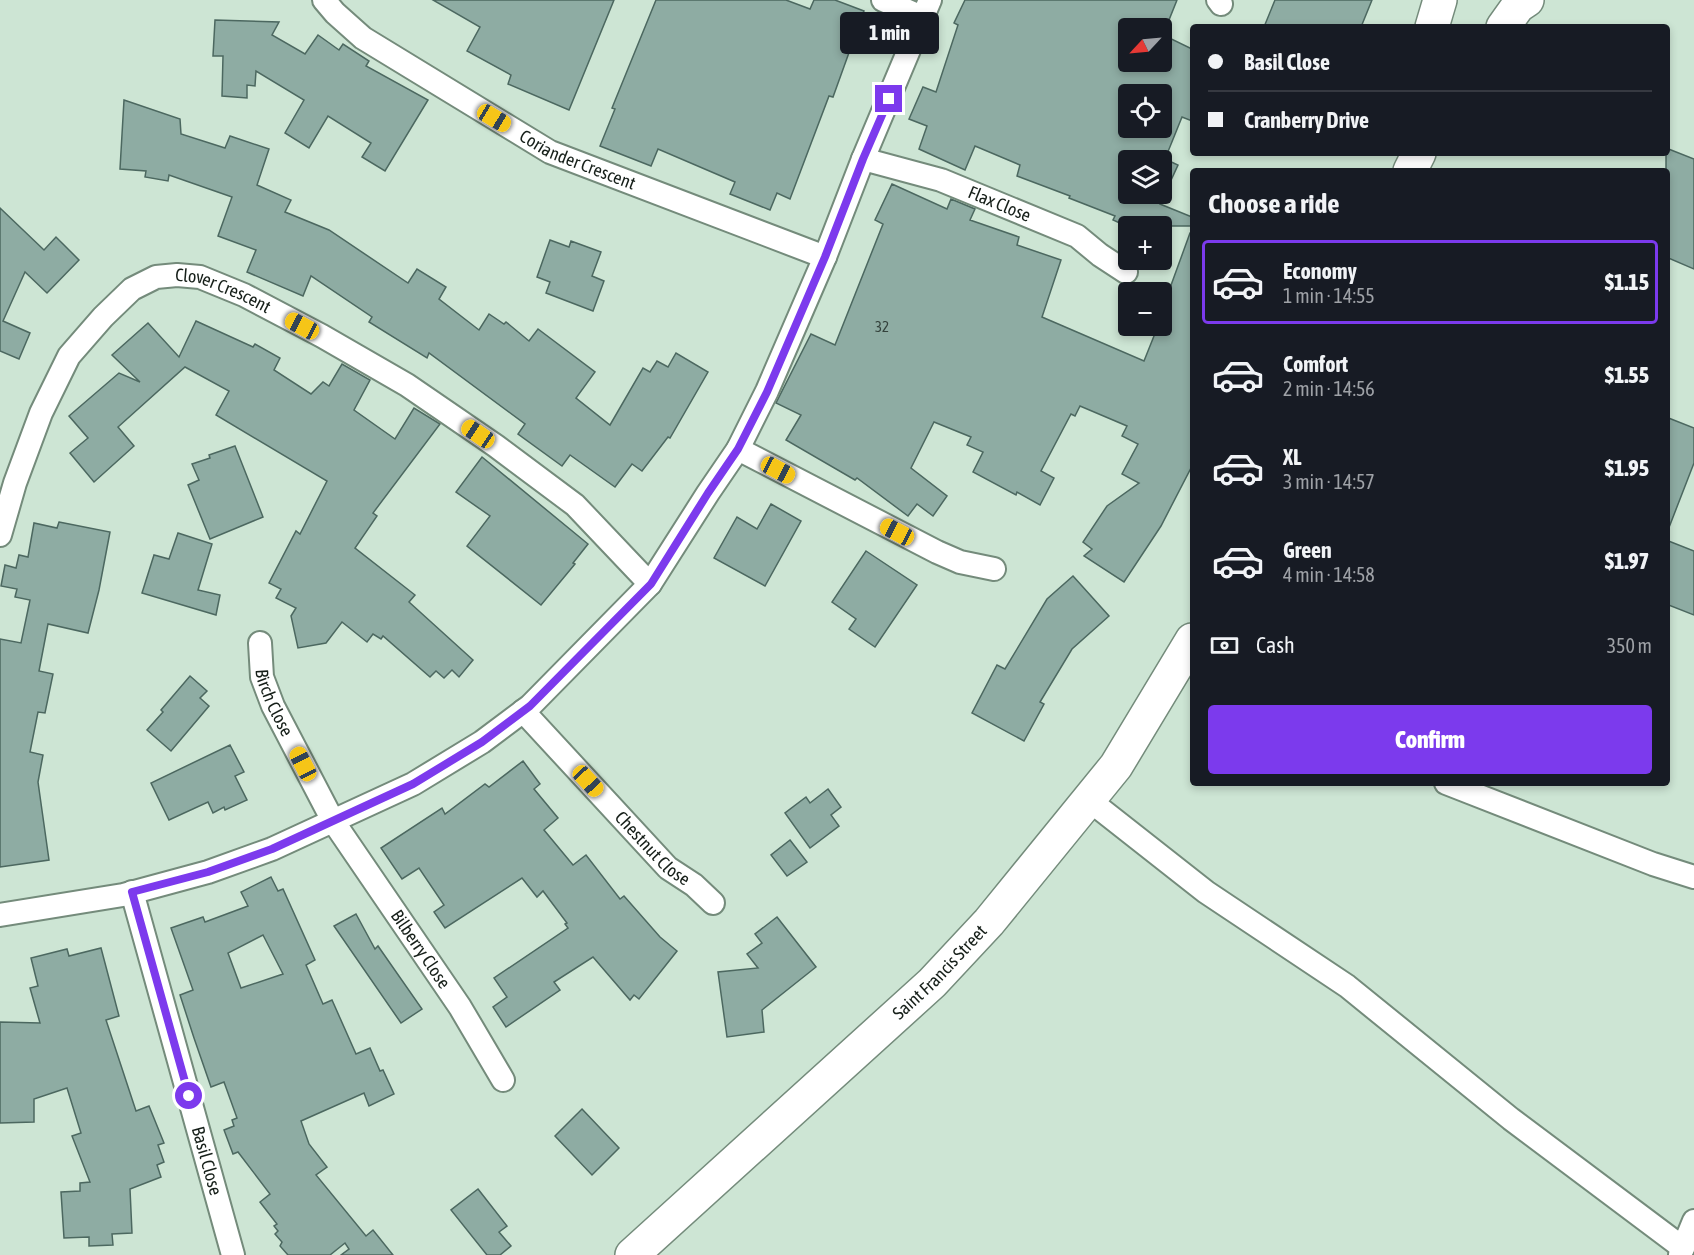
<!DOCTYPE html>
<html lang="en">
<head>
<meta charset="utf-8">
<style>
	:root { --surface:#171b24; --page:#20242c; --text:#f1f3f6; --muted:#9ea1a6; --line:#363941; --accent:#7c3aed }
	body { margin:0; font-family:"Asap Condensed",sans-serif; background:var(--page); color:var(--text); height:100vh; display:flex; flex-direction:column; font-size:22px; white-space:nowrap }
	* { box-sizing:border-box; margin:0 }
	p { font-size:20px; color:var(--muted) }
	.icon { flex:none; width:33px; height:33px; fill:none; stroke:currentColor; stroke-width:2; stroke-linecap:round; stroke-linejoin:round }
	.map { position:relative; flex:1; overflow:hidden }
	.panel { position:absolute; left:1190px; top:168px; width:480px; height:618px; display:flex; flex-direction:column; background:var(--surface); border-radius:6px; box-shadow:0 3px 9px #0003 }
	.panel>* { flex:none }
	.hud { position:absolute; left:1190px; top:24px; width:480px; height:132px; border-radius:6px; box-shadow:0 3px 9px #0003; display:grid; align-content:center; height:132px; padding:0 18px; background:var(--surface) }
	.needle { width:39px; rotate:244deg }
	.buttons { position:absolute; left:1118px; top:18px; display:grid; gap:12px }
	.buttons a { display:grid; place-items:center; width:54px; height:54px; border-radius:6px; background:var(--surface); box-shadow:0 3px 9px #0003; font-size:30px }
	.end { position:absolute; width:27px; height:27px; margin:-14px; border:8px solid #7c3aed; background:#fff; box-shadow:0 0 0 3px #fff }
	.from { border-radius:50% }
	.bubble { position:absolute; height:42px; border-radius:6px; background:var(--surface); box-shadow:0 3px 9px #0003; font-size:20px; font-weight:800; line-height:42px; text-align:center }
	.car { position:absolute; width:18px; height:36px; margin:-18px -9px; border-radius:8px; box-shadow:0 0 4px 2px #0007; background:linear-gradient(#f5c518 24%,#345 0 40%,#f5c518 0 76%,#345 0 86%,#f5c518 0) }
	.hud b { display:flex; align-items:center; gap:21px; height:57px; font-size:22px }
	.hud b+b { border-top:2px solid var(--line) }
	.hud i { width:15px; height:15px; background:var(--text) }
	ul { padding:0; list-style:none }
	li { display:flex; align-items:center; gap:18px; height:84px; margin:0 12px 9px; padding:0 6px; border:3px solid transparent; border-radius:6px }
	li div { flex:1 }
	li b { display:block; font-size:22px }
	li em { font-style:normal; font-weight:800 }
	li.selected { border-color:var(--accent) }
	li>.icon { width:54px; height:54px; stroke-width:1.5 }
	h2 { padding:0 18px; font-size:27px; line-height:72px }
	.pay { display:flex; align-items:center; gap:15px; height:66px; padding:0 18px; font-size:22px }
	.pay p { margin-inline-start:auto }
	.cta { display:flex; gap:12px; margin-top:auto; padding:12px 18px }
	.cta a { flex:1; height:69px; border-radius:6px; background:var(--accent); color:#fff; font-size:24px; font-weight:800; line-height:69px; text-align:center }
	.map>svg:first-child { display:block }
</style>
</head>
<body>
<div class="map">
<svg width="1694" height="1255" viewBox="0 0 1694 1255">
	<rect width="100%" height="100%" fill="#cde5d4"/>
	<g fill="#8eaca3" stroke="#4c6860" stroke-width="1.5" fill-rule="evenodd">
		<path d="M 433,0 L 614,0 L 569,110 L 508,84 L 511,75 L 467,51 L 480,27 Z"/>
		<path d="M 656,0 L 786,0 L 810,9 L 814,0 L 835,0 L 864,11 L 833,97 L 829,96 L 790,199 L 777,193 L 770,210 L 730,194 L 735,182 L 658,149 L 651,166 L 600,146 L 615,109 L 612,108 Z"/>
		<path d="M 965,0 L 1177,0 L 1163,35 L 1192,49 L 1192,121 L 1182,117 L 1165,159 L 1178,165 L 1160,204 L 1192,217 L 1192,226 L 1126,226 L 1113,220 L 1115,216 L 1069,198 L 1070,196 L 1017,176 L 1020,165 L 975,146 L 965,170 L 919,149 L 927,126 L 909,119 L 923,87 L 936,92 L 958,25 L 954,23 ZM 1128,28 L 1161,28 L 1161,62 L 1128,62 ZM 1128,94 L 1161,94 L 1161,128 L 1128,128 ZM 1128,160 L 1161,160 L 1161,194 L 1128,194 Z"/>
		<path d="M 1275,0 L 1372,0 L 1361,27 L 1264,27 Z"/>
		<path d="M 215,20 L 279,22 L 272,35 L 305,54 L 318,35 L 339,50 L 343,44 L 369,61 L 366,66 L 428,100 L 385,171 L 362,157 L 371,143 L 328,116 L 309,148 L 285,133 L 304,100 L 256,71 L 255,86 L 247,85 L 247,98 L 222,96 L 223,56 L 213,56 Z"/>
		<path d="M 124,100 L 180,119 L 181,134 L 225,148 L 230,136 L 269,149 L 257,185 L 291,200 L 285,212 L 329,230 L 408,283 L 417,269 L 446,287 L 439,299 L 479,330 L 489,314 L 504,324 L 506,322 L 529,341 L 538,329 L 595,372 L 576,398 L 610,425 L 643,368 L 650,372 L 657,361 L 668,367 L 676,353 L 708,372 L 670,438 L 668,437 L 642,471 L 632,464 L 615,487 L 570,455 L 562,466 L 518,434 L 525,424 L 429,353 L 427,358 L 369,322 L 372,317 L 311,276 L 303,296 L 247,272 L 256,250 L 218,236 L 232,197 L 169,175 L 168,181 L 145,177 L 146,171 L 120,169 Z"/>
		<path d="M 1666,148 L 1694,159 L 1694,269 L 1666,257 Z"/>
		<path d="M 892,184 L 947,209 L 951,199 L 975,209 L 970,220 L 1019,237 L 1017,245 L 1061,260 L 1042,317 L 1144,361 L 1158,326 L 1161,326 L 1164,311 L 1162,310 L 1190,233 L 1192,233 L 1192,466 L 1161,526 L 1124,582 L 1084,556 L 1092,549 L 1083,542 L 1107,506 L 1139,483 L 1122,474 L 1138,444 L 1122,436 L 1127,426 L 1080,406 L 1075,416 L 1071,414 L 1041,471 L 1054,478 L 1040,505 L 1017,492 L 1016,495 L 973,472 L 983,452 L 967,445 L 971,437 L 934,422 L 911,468 L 947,496 L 933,516 L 917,504 L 908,516 L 857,478 L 855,480 L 786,440 L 801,415 L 776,403 L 811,334 L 835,345 L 883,224 L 875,220 Z"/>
		<path d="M 0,208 L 44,250 L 56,237 L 79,260 L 47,293 L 25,272 L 3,321 L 30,333 L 19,359 L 0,351 Z"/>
		<path d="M 550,240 L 569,247 L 571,241 L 601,252 L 592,276 L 604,281 L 593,311 L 546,293 L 550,282 L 537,277 Z"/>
		<path d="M 196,321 L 253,347 L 255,344 L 280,358 L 274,370 L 311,394 L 323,382 L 329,386 L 342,364 L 370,380 L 354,410 L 395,439 L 414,408 L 440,424 L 373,513 L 377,516 L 355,548 L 415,595 L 409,602 L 473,660 L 459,677 L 452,670 L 444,678 L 436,671 L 430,677 L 383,636 L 381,639 L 373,634 L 367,642 L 342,622 L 326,643 L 298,648 L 291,616 L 296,608 L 276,598 L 281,589 L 269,583 L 296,531 L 300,534 L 327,481 L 216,415 L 229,391 L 185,367 L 118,427 L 134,446 L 94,482 L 70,453 L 88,438 L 69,416 L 119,373 L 140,382 L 112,355 L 148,323 L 179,357 Z"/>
		<path d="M 1666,417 L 1694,428 L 1694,463 L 1668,530 Z"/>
		<path d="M 235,446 L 263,517 L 210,539 L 188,485 L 199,480 L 192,464 L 210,458 L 209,455 Z"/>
		<path d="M 482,457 L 588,544 L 573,563 L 575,564 L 541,605 L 467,546 L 490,516 L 456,492 Z"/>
		<path d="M 771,504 L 801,521 L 765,586 L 714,558 L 737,517 L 757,529 Z"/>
		<path d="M 59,522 L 110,532 L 99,590 L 88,633 L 48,624 L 39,671 L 53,674 L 45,713 L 38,712 L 30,752 L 43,755 L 38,782 L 49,860 L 0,867 L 0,639 L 21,643 L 30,600 L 15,597 L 17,589 L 1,586 L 5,565 L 16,568 L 19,555 L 28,557 L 34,523 L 57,528 Z"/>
		<path d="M 178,533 L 212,544 L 198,590 L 220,595 L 216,615 L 142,593 L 154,555 L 169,559 Z"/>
		<path d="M 1666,540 L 1694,551 L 1694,615 L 1666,604 Z"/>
		<path d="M 866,551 L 917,585 L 875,647 L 849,629 L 856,619 L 832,602 Z"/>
		<path d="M 1073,576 L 1109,616 L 1072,649 L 1040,702 L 1044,704 L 1024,741 L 972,713 L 997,665 L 1005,669 L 1047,599 Z"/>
		<path d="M 190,676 L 207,691 L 200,698 L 209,706 L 171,751 L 147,730 L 163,712 L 161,710 Z"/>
		<path d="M 230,745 L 244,772 L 235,776 L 247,800 L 225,810 L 224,807 L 213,813 L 208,802 L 169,820 L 151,783 Z"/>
		<path d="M 523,761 L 540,784 L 534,789 L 558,818 L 544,830 L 573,865 L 586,855 L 620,899 L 624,896 L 660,937 L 677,951 L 639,999 L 634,995 L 630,1000 L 593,957 L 554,982 L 560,990 L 506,1027 L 493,1007 L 507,997 L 494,978 L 568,928 L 565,924 L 567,923 L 543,891 L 537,897 L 522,878 L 445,928 L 434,912 L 444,905 L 419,868 L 402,879 L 381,848 L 442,808 L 445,814 L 485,784 L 489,787 Z"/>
		<path d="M 828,789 L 841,807 L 831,815 L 839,826 L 810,848 L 785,813 L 806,797 L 810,803 Z"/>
		<path d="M 790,840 L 807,862 L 787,876 L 771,855 Z"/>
		<path d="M 271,877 L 278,891 L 283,889 L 315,960 L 306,965 L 323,1004 L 332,1000 L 356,1054 L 370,1048 L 380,1071 L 383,1070 L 394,1094 L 369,1106 L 364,1093 L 301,1121 L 309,1144 L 327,1167 L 316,1175 L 366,1236 L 373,1230 L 393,1255 L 341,1255 L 349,1249 L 345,1243 L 330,1255 L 288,1255 L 280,1246 L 282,1242 L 275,1234 L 278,1231 L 274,1226 L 277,1224 L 260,1202 L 270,1194 L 238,1152 L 233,1154 L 224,1130 L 234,1126 L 232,1120 L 237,1118 L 224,1082 L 211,1087 L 194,1038 L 180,995 L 193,990 L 171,928 L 203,917 L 205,922 L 248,906 L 241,892 ZM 263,935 L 283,974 L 241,988 L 228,953 Z"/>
		<path d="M 356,914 L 375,949 L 378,946 L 422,1009 L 401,1023 L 334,926 Z"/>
		<path d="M 777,917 L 816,967 L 762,1010 L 764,1032 L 727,1037 L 718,972 L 758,968 L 747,954 L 762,943 L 755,934 Z"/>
		<path d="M 101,948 L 119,1016 L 106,1020 L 136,1111 L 149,1106 L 164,1143 L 158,1145 L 164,1162 L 157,1165 L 161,1177 L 130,1189 L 132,1233 L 112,1234 L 113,1245 L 89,1246 L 89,1237 L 64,1238 L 61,1192 L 80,1191 L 80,1183 L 90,1182 L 72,1136 L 81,1133 L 67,1088 L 34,1099 L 34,1122 L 0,1123 L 0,1022 L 40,1023 L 30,988 L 38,986 L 31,958 L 67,949 L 69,956 Z"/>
		<path d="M 582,1109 L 619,1148 L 592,1175 L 555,1136 Z"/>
		<path d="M 478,1189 L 507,1226 L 499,1232 L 511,1246 L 500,1255 L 487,1255 L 451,1210 Z"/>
	</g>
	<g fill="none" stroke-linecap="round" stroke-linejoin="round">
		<g stroke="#748b7b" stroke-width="26">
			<g id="street">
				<path id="s1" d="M 324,0 L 335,13 L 363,38 L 550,152 L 825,257"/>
				<path d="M 883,0 L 924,18"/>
				<path d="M 1218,0 L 1221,4"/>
				<path id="s2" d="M 863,159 L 941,180 L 1077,236 L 1100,255 L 1126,272"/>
				<path d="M 738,449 L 937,552 L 960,562 L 994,569"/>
				<path id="s3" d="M 0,535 L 15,483 L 41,413 L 69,356 L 103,317 L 132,289 L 156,277 L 177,275 L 200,277 L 244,295 L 322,336 L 407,385 L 496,446 L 575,505 L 650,584"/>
				<path id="s4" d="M 260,643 L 262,677 L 273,706 L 333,821 L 460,1007 L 503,1080"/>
				<path id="s5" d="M 523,711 L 668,868 L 694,885 L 713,903"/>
				<path d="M 1446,783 L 1653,864 L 1694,877"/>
				<path d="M 1089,800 L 1206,892 L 1347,986 L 1511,1119 L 1683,1248"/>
				<path id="s6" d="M 132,892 L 233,1255"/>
				<path d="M 0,915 L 123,895 L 208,872 L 272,849 L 413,784 L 482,742 L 530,706 L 650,584 L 708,493 L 738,449 L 767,391 L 825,257 L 863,159 L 930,0"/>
				<path d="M 1680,1255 L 1694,1221"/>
			</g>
		</g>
		<g stroke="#748b7b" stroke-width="36">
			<g id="secondary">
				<path d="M 1432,27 L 1440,0"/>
				<path d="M 1503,27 L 1518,6 L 1527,0"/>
				<path d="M 1410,171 L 1419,153"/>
				<path id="s7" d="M 632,1255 L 932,983 L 989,922 L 1116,766 L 1192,640"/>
			</g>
		</g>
		<use href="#street" stroke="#fff" stroke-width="22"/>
		<use href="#secondary" stroke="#fff" stroke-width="33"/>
	</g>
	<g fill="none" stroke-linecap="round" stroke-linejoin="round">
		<path stroke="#7c3aed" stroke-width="8" d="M 189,1096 L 132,892 L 208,872 L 272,849 L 413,784 L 482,742 L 530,706 L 651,584 L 708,493 L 738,449 L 767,392 L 825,257 L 863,159 L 889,99"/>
	</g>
	<g text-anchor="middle" stroke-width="4.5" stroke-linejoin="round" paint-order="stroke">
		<g font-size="15" fill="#34423c">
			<text x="882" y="332">32</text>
		</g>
		<g font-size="18" fill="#161f19" stroke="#fff">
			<text dy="6" stroke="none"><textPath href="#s1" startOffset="302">Coriander Crescent</textPath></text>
			<text dy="6" stroke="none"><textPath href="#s2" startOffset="144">Flax Close</textPath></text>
			<text dy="6" stroke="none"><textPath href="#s3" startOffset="381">Clover Crescent</textPath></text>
			<text dy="6" stroke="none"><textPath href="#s4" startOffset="62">Birch Close</textPath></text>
			<text dy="6" stroke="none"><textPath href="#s5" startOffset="189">Chestnut Close</textPath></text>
			<text dy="6" stroke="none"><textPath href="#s4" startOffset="350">Bilberry Close</textPath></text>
			<text dy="6" stroke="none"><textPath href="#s7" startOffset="418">Saint Francis Street</textPath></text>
			<text dy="6" stroke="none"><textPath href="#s6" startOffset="279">Basil Close</textPath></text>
		</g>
	</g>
</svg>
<div class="buttons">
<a><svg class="needle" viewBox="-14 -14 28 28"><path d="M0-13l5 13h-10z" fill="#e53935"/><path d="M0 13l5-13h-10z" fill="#9ea1a6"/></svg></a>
<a><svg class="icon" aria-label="locate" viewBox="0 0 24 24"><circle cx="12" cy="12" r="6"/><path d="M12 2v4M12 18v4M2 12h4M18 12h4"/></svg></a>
<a><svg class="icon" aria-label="layers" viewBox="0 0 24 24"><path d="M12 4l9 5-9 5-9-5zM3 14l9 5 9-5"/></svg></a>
<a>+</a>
<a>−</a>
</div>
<i class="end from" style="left:189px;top:1096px"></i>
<i class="end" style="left:889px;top:99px"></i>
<div class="bubble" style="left:840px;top:12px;width:99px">1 min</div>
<i class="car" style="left:494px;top:118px;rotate:121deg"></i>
<i class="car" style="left:302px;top:326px;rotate:298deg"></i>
<i class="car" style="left:478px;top:434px;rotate:304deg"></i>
<i class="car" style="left:778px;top:470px;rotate:118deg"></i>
<i class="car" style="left:897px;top:532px;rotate:298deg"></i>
<i class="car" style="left:303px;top:764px;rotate:333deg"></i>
<i class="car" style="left:588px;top:781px;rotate:137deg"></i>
<div class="hud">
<b><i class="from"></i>Basil Close</b>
<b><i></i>Cranberry Drive</b>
</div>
<section class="panel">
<h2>Choose a ride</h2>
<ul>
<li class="selected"><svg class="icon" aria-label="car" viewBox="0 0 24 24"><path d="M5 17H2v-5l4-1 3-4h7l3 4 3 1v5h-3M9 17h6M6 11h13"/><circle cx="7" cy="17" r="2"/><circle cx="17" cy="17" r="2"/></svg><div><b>Economy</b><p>1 min · 14:55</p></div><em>$1.15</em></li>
<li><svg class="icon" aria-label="car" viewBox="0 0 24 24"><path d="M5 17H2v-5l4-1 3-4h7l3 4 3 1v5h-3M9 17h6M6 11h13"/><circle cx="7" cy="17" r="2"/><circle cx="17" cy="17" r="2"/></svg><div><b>Comfort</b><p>2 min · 14:56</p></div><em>$1.55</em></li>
<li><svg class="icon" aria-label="car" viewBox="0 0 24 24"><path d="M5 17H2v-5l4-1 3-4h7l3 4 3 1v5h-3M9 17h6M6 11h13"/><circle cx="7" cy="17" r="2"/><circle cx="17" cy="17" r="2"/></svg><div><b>XL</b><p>3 min · 14:57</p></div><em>$1.95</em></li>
<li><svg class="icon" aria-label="car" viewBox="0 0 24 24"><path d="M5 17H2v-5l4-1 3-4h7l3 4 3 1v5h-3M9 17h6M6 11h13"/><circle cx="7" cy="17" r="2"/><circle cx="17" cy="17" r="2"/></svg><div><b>Green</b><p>4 min · 14:58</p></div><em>$1.97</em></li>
</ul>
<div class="pay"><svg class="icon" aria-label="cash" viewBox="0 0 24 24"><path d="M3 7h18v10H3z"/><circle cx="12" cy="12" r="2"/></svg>Cash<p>350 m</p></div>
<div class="cta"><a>Confirm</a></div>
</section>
</div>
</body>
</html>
